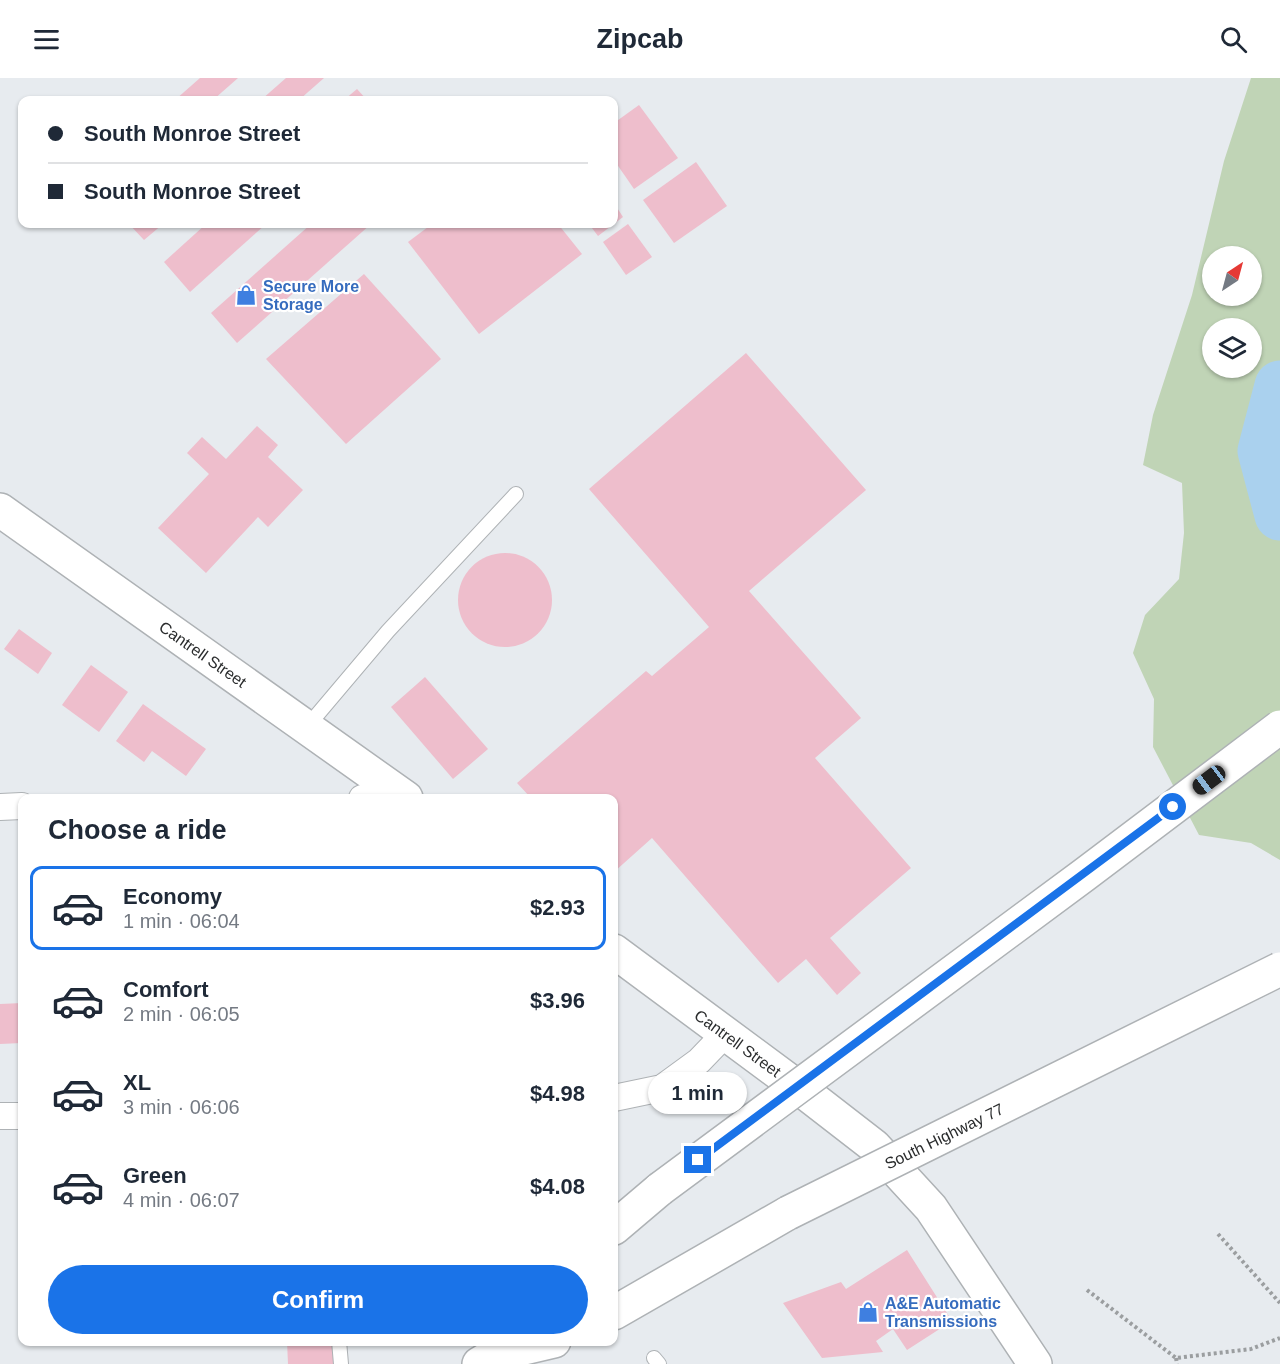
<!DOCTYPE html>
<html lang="en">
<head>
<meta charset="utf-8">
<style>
	:root { --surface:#fff; --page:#f2f2f3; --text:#1f2937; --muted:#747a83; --line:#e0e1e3; --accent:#1a73e8 }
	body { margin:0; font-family:Arial,sans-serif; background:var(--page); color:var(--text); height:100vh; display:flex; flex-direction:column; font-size:22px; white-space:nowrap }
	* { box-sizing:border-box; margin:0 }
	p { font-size:20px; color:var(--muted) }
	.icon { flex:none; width:33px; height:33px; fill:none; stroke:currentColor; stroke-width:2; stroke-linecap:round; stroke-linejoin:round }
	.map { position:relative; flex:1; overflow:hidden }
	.details { position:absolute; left:18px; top:716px; width:600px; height:552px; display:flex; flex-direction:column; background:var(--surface); border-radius:12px; box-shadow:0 2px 4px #0004 }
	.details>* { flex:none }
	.top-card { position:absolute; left:18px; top:18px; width:600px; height:132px; border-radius:12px; box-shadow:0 2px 4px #0004; display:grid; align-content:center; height:132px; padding:0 30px; background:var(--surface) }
	.needle { width:39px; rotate:36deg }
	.controls { position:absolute; left:1202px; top:168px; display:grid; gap:12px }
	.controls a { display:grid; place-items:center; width:60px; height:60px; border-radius:50%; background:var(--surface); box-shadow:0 2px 4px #0004; font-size:30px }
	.end { position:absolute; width:27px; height:27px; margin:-14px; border:8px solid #1a73e8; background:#fff; box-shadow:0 0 0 3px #fff }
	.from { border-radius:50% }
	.bubble { position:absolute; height:42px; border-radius:21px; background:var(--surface); box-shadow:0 2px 4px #0004; font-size:20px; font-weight:600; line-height:42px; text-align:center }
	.car { position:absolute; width:18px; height:36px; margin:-18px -9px; border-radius:8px; box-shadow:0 0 4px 2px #0007; background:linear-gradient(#222 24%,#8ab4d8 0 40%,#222 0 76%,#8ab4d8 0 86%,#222 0) }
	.top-card b { display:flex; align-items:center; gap:21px; height:57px; font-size:22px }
	.top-card b+b { border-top:2px solid var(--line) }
	.top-card i { width:15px; height:15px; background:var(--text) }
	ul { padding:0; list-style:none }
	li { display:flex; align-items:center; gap:18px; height:84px; margin:0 12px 9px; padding:0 18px; border:3px solid transparent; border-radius:12px }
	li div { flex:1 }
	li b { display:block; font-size:22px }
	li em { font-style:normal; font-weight:600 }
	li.current { border-color:var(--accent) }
	li>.icon { width:54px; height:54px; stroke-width:1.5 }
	h2 { padding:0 30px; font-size:27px; line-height:72px }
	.action { display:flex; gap:12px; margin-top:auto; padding:12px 30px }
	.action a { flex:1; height:69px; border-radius:36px; background:var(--accent); color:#fff; font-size:24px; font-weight:600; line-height:69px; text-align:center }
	header { display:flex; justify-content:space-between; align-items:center; height:78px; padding:0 30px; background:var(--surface); font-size:27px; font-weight:600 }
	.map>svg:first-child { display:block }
</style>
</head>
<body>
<header><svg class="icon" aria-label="menu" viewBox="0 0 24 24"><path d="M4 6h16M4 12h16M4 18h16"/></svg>Zipcab<svg class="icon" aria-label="search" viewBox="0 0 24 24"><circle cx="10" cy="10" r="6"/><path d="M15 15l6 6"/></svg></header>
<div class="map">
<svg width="1280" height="1286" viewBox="0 0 1280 1286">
	<rect width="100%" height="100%" fill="#e7ebef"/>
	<path fill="#c0d4b6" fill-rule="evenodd" d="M 1251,0 L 1280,0 L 1280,782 L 1251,765 L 1199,757 L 1153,669 L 1154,621 L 1133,575 L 1145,537 L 1179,501 L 1184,455 L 1182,405 L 1143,387 L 1153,337 L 1192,217 L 1224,83 ZM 1212,178 L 1251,178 L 1251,218 L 1212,218 ZM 1212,250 L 1251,250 L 1251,290 L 1212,290 Z"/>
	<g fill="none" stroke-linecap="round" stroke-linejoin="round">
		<path stroke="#aad1ee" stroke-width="51" d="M 1280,308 L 1263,373 L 1280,437"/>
	</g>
	<g fill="#eebecc">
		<path d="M 200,0 L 238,0 L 213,22 L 175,22 Z"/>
		<path d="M 286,0 L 324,0 L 299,22 L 261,22 Z"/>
		<path d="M 357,11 L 367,22 L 344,22 Z"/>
		<path d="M 639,27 L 678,80 L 634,111 L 614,82 L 614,45 Z"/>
		<path d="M 696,84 L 727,128 L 674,165 L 643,122 Z"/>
		<path d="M 614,125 L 623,139 L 598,158 L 589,146 L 614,146 Z"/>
		<path d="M 129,146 L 163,146 L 144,162 Z"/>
		<path d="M 206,146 L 266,146 L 190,214 L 164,184 Z"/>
		<path d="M 311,146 L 371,146 L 237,265 L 211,235 Z"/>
		<path d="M 432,146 L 558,146 L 582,176 L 479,256 L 408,164 Z"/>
		<path d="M 628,146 L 652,179 L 626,197 L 603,164 Z"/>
		<path d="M 364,196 L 441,281 L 346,366 L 266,281 Z"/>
		<path d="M 746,275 L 866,412 L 749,513 L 861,640 L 815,680 L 911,790 L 830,860 L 861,895 L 837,917 L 806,881 L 778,905 L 652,760 L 614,794 L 614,720 L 531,720 L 517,705 L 646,593 L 652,598 L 709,549 L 589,411 Z"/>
		<path d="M 257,348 L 278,367 L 268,379 L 303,412 L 268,449 L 258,439 L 206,495 L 158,450 L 209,396 L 187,375 L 202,359 L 226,381 Z"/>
		<circle cx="505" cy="522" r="47"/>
		<path d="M 19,551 L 52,575 L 38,596 L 4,571 Z"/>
		<path d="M 91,587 L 128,614 L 99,654 L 62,627 Z"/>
		<path d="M 425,599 L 488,671 L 453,701 L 391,629 Z"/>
		<path d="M 143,626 L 206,671 L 186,698 L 152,673 L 144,684 L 116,663 Z"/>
		<path d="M 22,925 L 22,965 L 0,966 L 0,926 Z"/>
		<path d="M 907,1172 L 952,1243 L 907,1272 L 893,1251 L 876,1263 L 883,1274 L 822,1280 L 783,1225 L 841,1204 L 846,1211 Z"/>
		<path d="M 287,1263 L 333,1263 L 334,1286 L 288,1286 Z"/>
	</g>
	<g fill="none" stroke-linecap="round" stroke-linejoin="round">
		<g stroke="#aeb2b5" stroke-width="16">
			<g id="lane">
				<path d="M 306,650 L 388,553 L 516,416"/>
				<path d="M 339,1263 L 341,1286"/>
				<path d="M 654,1280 L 659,1286"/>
			</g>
		</g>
		<g stroke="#aeb2b5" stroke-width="28">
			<g id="street">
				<path d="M 362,720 L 393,712"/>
				<path d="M 0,729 L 22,728"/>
				<path d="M 614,1020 L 662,1010 L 699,983 L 725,956"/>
				<path d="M 0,1038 L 22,1038"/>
			</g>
		</g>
		<g stroke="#aeb2b5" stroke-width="36">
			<g id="secondary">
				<path d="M 0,432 L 406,720"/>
				<path d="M 614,873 L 803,1013 L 874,1068 L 931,1130 L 1035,1286"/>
			</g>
		</g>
		<g stroke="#aeb2b5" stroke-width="36">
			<g id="primary">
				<path d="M 614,1150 L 660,1111"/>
				<path d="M 614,1235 L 788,1135"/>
				<path d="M 479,1286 L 494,1277 L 554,1263"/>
			</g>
		</g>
		<g stroke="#9b9ea0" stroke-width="4" stroke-dasharray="3 3" stroke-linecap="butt">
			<path d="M 1218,1156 L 1280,1225"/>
			<path d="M 1087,1212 L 1176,1280 L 1251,1271 L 1280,1260"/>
			<path d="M 1176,1280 L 1177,1286"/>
		</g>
		<use href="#lane" stroke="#fff" stroke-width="14"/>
		<use href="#street" stroke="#fff" stroke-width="26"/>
		<use href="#secondary" stroke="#fff" stroke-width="33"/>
		<use href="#primary" stroke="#fff" stroke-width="33"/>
		<g stroke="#aeb2b5" stroke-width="36" stroke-linecap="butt">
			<g id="primary-bridge">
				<path d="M 660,1111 L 1084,797 L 1280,649"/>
				<path d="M 788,1135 L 1280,891"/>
			</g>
		</g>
		<use href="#primary-bridge" stroke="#fff" stroke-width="33"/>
	</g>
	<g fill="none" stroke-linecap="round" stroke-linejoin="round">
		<path stroke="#1a73e8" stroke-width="8" d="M 698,1082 L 1173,729"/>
	</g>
	<defs>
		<g id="shop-bare" transform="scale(1.62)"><path d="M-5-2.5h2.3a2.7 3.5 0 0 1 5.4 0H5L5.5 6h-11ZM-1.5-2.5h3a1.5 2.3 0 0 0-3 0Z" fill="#3f7fe0" stroke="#fff" stroke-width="2.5" paint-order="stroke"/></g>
	</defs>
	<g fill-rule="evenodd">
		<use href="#shop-bare" x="246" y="217"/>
		<use href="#shop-bare" x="868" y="1234"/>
	</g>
	<g text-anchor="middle" stroke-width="4.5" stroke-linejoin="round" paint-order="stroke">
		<g font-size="16" font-weight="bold" fill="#366cbe" stroke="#fff" text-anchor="start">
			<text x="263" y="214">Secure More<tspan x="263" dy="18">Storage</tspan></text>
			<text x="885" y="1231">A&amp;E Automatic<tspan x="885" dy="18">Transmissions</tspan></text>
		</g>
		<g font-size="16" fill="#2a2c2d" stroke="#fff">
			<text transform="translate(203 576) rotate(35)" y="6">Cantrell Street</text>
			<text transform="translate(738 965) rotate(36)" y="6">Cantrell Street</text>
			<text transform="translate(944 1058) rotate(-26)" y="6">South Highway 77</text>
		</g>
	</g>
</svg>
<div class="controls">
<a><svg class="needle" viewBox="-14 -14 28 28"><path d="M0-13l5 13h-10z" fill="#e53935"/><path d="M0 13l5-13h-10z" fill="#747a83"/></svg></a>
<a><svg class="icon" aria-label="layers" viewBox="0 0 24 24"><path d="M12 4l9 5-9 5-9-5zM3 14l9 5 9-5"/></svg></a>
</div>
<i class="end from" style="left:1173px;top:729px"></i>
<i class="end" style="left:698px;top:1082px"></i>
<div class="bubble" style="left:648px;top:994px;width:99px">1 min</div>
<i class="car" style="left:1209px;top:702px;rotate:233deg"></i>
<div class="top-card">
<b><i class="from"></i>South Monroe Street</b>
<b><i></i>South Monroe Street</b>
</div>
<section class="details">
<h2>Choose a ride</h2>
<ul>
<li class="current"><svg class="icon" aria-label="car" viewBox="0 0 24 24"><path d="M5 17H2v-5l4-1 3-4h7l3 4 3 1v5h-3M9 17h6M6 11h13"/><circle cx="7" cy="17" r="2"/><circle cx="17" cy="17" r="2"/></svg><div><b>Economy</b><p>1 min · 06:04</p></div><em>$2.93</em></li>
<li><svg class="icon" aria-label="car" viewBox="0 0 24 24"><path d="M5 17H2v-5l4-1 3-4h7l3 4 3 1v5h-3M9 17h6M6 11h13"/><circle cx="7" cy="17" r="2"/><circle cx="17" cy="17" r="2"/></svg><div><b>Comfort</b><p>2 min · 06:05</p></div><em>$3.96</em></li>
<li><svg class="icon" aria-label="car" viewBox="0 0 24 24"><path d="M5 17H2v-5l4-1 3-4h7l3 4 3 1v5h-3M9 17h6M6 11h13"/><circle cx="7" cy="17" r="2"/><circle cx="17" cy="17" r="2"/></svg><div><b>XL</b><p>3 min · 06:06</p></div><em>$4.98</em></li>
<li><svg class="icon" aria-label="car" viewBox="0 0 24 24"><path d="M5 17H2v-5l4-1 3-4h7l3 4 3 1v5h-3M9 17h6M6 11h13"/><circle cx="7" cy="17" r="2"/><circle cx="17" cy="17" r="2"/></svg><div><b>Green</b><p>4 min · 06:07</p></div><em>$4.08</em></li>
</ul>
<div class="action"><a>Confirm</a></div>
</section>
</div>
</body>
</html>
